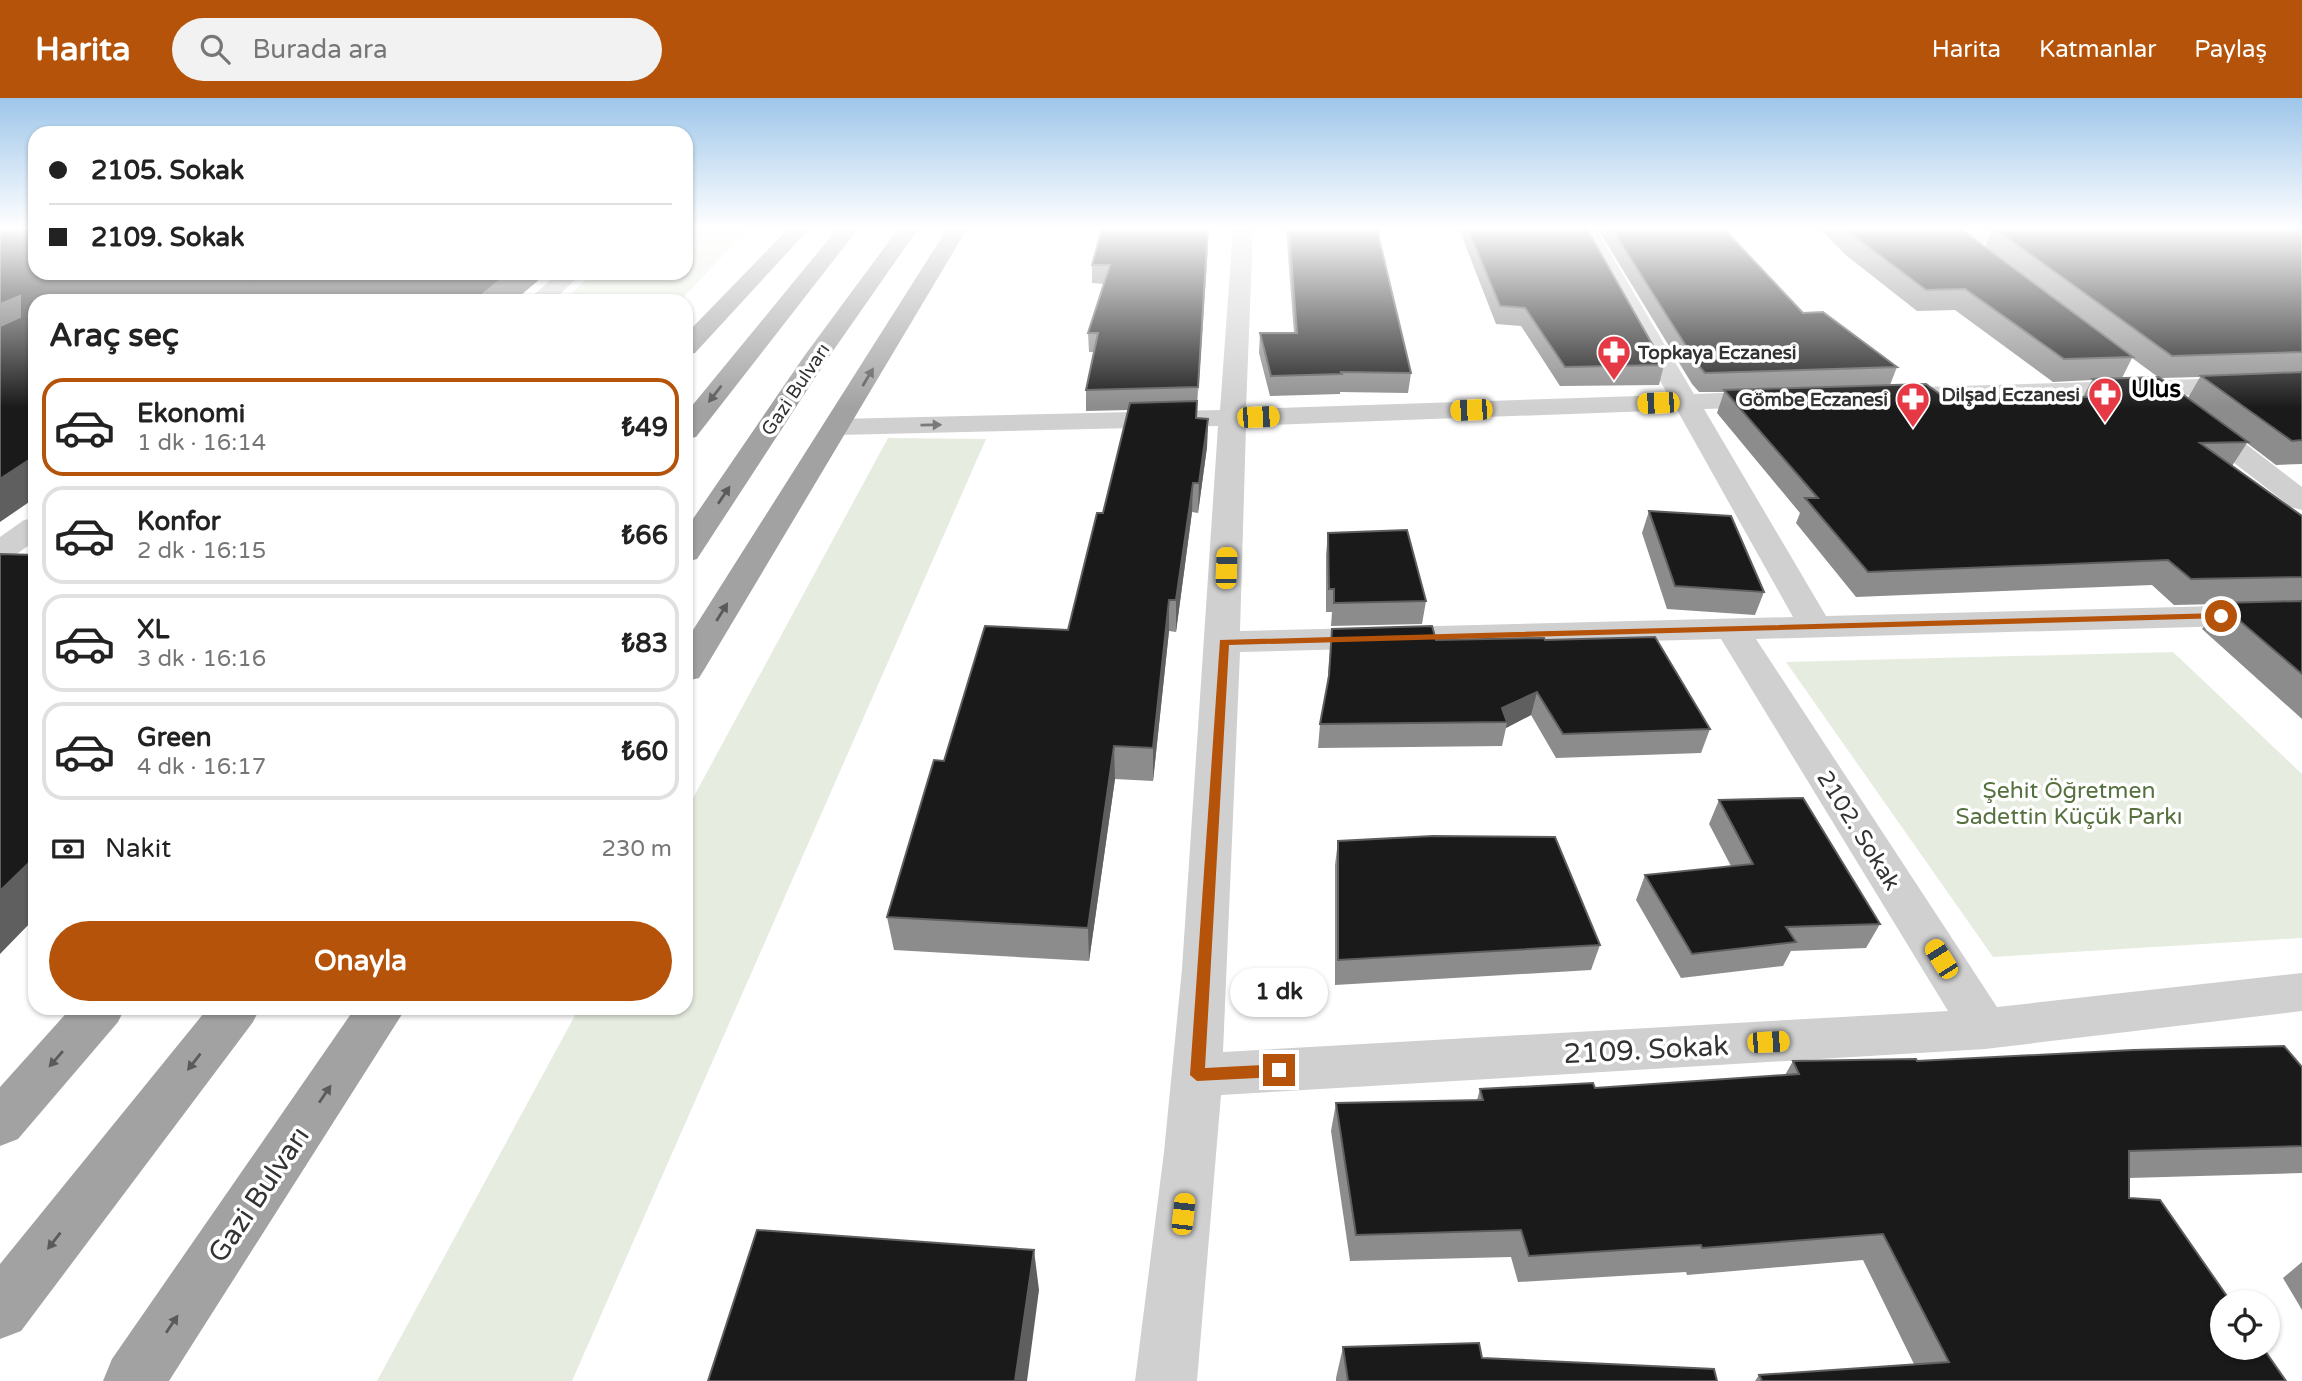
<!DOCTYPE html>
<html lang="tr">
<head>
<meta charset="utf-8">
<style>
	:root { --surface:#fff; --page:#f2f2f2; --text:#222; --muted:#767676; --line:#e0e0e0; --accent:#b45309 }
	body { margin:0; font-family:"Varela Round",sans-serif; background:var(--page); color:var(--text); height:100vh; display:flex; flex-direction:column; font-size:26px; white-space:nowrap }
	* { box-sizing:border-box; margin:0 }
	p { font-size:23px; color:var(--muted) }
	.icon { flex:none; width:38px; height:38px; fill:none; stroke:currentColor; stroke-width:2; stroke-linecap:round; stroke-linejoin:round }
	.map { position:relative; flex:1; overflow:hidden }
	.side { position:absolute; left:28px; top:196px; width:665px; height:721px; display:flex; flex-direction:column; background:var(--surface); border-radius:21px; box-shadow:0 2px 5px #0004 }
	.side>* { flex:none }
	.hud { position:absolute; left:28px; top:28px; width:665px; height:154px; border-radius:21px; box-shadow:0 2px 5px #0004; display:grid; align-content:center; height:154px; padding:0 21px; background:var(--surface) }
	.fabs { position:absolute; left:2210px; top:1192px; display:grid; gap:14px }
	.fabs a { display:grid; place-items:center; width:70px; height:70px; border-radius:50%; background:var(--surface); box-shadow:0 2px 5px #0004; font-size:35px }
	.end { position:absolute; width:32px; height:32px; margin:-16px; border:9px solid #b45309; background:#fff; box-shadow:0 0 0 4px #fff }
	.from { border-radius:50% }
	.bubble { position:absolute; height:49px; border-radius:24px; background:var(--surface); box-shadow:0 2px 5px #0004; font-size:23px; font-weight:700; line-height:49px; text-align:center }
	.car { position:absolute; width:21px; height:42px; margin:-21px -10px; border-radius:9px; box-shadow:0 0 5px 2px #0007; background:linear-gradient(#f5c518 24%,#345 0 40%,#f5c518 0 76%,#345 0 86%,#f5c518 0) }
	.hud b { display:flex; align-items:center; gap:24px; height:66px; font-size:26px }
	.hud b+b { border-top:2px solid var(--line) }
	.hud i { width:18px; height:18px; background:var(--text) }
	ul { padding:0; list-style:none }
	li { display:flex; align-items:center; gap:21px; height:98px; margin:0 14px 10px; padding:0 7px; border:4px solid var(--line); border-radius:21px }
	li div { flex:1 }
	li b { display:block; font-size:26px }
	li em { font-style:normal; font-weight:700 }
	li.selected { border-color:var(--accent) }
	li>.icon { width:63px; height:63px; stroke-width:1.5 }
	h2 { padding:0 21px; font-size:32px; line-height:84px }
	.pay { display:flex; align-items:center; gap:18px; height:77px; padding:0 21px; font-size:26px }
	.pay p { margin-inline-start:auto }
	.cta { display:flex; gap:14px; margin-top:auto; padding:14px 21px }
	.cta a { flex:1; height:80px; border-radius:42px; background:var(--accent); color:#fff; font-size:28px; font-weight:700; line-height:80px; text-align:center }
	header { display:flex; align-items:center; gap:42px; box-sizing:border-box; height:98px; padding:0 35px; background:var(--accent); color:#fff }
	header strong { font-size:33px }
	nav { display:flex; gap:38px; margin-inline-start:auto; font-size:24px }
	.search { width:490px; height:63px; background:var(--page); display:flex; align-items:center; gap:18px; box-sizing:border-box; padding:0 24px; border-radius:38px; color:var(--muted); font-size:26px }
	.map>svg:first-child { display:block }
</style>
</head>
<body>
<header>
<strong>Harita</strong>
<div class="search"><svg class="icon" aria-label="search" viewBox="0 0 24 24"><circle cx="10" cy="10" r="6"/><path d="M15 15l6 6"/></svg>Burada ara</div>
<nav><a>Harita</a><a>Katmanlar</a><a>Paylaş</a></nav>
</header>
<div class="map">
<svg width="2302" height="1283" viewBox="0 0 2302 1283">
	<rect width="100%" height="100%" fill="#fff"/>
	<g fill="#e6ecdf">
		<path d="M 686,131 L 748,131 L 680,203 L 563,203 L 594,175 L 686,175 Z"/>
		<path d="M 888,340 L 986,341 L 572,1283 L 377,1283 L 579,910 L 686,910 L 686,713 Z"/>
		<path d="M 2173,554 L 2302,676 L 2302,840 L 1993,859 L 1786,564 Z"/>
	</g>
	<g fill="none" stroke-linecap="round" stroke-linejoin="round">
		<g fill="#d0d0d0" fill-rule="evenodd">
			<path d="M 1233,131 L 1253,131 L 1246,311 L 1668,297 L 1576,131 L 1596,131 L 1694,296 L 1772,293 L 1781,295 L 1785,301 L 1781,307 L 1772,309 L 1704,311 L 1826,518 L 2302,506 L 2302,526 L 1756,541 L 1997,909 L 2302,875 L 2302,913 L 1985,951 L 1221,997 L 1197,1283 L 1135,1283 L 1164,1054 L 1182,871 L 1218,328 L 838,337 L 828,335 L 824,329 L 828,323 L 838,321 L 1220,312 ZM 1677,312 L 1793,519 L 1240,533 L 1246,328 ZM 1721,541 L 1948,913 L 1223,954 L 1240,554 Z"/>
			<path d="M 1955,135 L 2041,135 L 2048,137 L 2051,141 L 2048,145 L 2041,147 L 1948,145 L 1945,141 L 1948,137 Z"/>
			<path d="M 558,175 L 582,175 L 553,203 L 527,203 Z"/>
			<path d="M 2302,278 L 2302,294 L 1888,306 L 1879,304 L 1875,298 L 1879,292 L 1888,290 Z"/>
			<path d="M 2198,315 L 2208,317 L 2302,389 L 2302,412 L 2291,409 L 2188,329 L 2184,323 L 2188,317 Z"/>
			<path d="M 35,420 L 35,443 L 11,460 L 0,463 L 0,439 L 24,422 Z"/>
		</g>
		<g fill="#a2a2a2" fill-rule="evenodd">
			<path d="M 788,131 L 809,131 L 695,255 L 686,257 L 686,236 Z"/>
			<path d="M 837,131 L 858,131 L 696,339 L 686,341 L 686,315 Z"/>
			<path d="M 898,131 L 918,131 L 826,263 L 697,461 L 686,464 L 686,431 L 805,257 Z"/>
			<path d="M 947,131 L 967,131 L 704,572 L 699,580 L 686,583 L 686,543 Z"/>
			<path d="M 71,910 L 125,910 L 118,924 L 18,1041 L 0,1048 L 0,989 Z"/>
			<path d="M 208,910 L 260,910 L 253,924 L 21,1233 L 0,1241 L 0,1166 Z"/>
			<path d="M 355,910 L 406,910 L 169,1283 L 103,1283 L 112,1261 Z"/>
		</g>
	</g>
	<g fill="#8c8c8c" fill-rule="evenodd">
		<path d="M 1208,131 L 1196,320 L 1208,321 L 1207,349 L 1198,415 L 1192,414 L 1176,534 L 1169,533 L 1153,683 L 1115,681 L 1089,863 L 894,852 L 887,819 L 944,663 L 1068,532 L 1103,415 L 1128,312 L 1086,313 L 1086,292 L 1094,254 L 1089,254 L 1088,235 L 1104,186 L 1092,185 L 1092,167 Z"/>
		<path d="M 1286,131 L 1379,131 L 1379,140 L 1411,275 L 1408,295 L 1340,294 L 1340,296 L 1270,298 L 1259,255 L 1260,235 L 1294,235 Z"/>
		<path d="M 1459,131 L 1587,131 L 1664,267 L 1659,287 L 1560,288 L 1521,228 L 1496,226 Z"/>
		<path d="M 1598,131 L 1724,131 L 1803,215 L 1897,269 L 1890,287 L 1948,302 L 2083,299 L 2092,282 L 2053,284 L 1955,212 L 1917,213 L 1847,158 L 1820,131 L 2302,131 L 2302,366 L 2276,367 L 2247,345 L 2232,368 L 2302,418 L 2302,621 L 2202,531 L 2219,506 L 2174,507 L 2152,487 L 1856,499 L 1796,425 L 1800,415 L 1717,315 L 1724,294 L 1699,294 L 1692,286 ZM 1963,132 L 1992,132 L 1985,149 ZM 2132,260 L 2158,279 L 2122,280 ZM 2200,279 L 2188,300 L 2161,280 Z"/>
		<path d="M 1649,413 L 1764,494 L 1755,517 L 1667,511 L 1642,435 Z"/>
		<path d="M 1328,435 L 1426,503 L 1422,526 L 1331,528 L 1332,514 L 1326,514 L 1326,457 Z"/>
		<path d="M 1332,531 L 1436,542 L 1545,542 L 1710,631 L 1701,655 L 1556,660 L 1531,617 L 1506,630 L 1502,648 L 1318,650 L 1320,626 L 1327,589 Z"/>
		<path d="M 1719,702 L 1880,826 L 1866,850 L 1791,853 L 1783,868 L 1681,880 L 1636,802 L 1645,777 L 1731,768 L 1709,726 Z"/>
		<path d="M 1338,743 L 1600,847 L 1591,872 L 1335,887 L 1335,767 Z"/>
		<path d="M 1793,963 L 1917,963 L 2302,969 L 2302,1075 L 2129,1080 L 2129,1100 L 2286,1283 L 1755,1283 L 1759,1277 L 1914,1266 L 1863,1162 L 1687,1177 L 1686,1174 L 1518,1184 L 1511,1159 L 1350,1163 L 1331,1033 L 1336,1005 L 1477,1002 L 1480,991 L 1595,990 L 1785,977 Z"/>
		<path d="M 2302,1164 L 2302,1212 L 2283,1180 Z"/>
		<path d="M 1343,1249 L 1482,1260 L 1717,1283 L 1336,1283 L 1336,1280 Z"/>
	</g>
	<g fill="#5f5f5f">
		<path d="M 1208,131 L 1208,148 L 1197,310 L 1198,289 Z"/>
		<path d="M 66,175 L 121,175 L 83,196 L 63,178 Z"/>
		<path d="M 336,175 L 379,175 L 343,203 L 333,178 Z"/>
		<path d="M 509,175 L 547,175 L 514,203 L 474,203 Z"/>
		<path d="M 20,198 L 35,222 L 0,239 L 0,206 Z"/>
		<path d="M 1208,321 L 1207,349 L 1198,415 L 1199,385 Z"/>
		<path d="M 35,358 L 35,400 L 0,424 L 0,381 Z"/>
		<path d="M 1193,385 L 1192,414 L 1176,534 L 1176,502 Z"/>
		<path d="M 1169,502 L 1169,533 L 1153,683 L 1153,650 Z"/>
		<path d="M 1537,594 L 1531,617 L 1506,630 L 1507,624 L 1502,610 Z"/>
		<path d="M 1114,648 L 1115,681 L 1089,863 L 1088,830 Z"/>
		<path d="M 35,759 L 35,820 L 0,856 L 0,793 Z"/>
		<path d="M 1034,1152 L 1039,1192 L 1027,1283 L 1015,1283 Z"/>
	</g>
	<g fill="#1a1a1a" stroke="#5f5f5f" stroke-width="2">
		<path d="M 0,131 L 35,131 L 35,175 L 66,175 L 63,178 L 66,181 L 96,180 L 107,175 L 336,175 L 333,178 L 335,181 L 363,181 L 370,175 L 509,175 L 474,203 L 35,203 L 35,358 L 0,381 L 0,228 L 20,219 L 20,198 L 0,206 Z"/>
		<path d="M 1102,131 L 1208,131 L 1198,289 L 1086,292 L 1098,235 L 1088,235 L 1110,167 L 1092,167 Z"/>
		<path d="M 1289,131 L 1379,131 L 1379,140 L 1411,275 L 1341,274 L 1342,276 L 1271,278 L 1260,235 L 1297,235 Z"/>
		<path d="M 1468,131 L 1587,131 L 1664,267 L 1565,269 L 1525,210 L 1500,208 Z"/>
		<path d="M 1612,131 L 1724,131 L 1803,215 L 1823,214 L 1897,269 L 1705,275 L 1698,267 Z"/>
		<path d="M 1846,131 L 1961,131 L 2133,259 L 2064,261 L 1965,191 L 1926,192 L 1854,138 Z"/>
		<path d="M 1995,131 L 2302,131 L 2302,254 L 2172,258 Z"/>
		<path d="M 2302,274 L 2302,342 L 2292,343 L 2201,278 Z"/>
		<path d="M 2159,279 L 2248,344 L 2200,345 L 2302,418 L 2302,479 L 2191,481 L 2168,462 L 1868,474 L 1805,400 L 1818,400 L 1724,292 L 1926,286 L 1948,302 L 2084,299 L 2117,298 L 2093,281 Z"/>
		<path d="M 1197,303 L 1196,320 L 1208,321 L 1199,385 L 1193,385 L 1176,502 L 1169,502 L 1153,650 L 1114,648 L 1088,830 L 887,819 L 934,662 L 944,663 L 985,528 L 1068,532 L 1097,415 L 1103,415 L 1130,305 Z"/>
		<path d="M 1649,413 L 1731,418 L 1764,494 L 1675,488 Z"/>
		<path d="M 1407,432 L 1426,503 L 1334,505 L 1334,491 L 1329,491 L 1328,435 Z"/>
		<path d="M 0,456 L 35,457 L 35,759 L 0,793 Z"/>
		<path d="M 2302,503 L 2302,576 L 2219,505 Z"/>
		<path d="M 1432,528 L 1436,542 L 1544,540 L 1545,542 L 1655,539 L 1710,631 L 1563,636 L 1537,594 L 1502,610 L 1507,624 L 1320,626 L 1329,578 L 1332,531 Z"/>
		<path d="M 1803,700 L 1880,826 L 1786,829 L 1796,844 L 1692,856 L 1645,777 L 1753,766 L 1719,702 Z"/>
		<path d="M 1433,738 L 1555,739 L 1600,847 L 1338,862 L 1338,743 Z"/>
		<path d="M 2284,948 L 2302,969 L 2302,1048 L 2129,1053 L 2129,1100 L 2160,1102 L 2231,1204 L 2222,1204 L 2222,1250 L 2263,1250 L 2286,1283 L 1762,1283 L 1759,1277 L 1949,1264 L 1883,1136 L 1702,1150 L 1701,1147 L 1529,1158 L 1521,1132 L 1356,1137 L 1336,1005 L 1483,1002 L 1480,991 L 1593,985 L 1595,990 L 1799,976 L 1793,963 L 1916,961 L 1917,963 L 2133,952 Z"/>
		<path d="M 757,1132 L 1034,1152 L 1015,1283 L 708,1283 Z"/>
		<path d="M 1479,1245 L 1482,1260 L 1714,1271 L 1717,1283 L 1348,1283 L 1343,1249 Z"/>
	</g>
	<defs><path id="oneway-solid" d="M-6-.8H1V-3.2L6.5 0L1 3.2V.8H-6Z" transform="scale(1.75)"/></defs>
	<g fill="#5a5a5a">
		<use href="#oneway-solid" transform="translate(868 279) rotate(-59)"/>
		<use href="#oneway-solid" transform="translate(715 296) rotate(128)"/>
		<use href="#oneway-solid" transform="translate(724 397) rotate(-56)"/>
		<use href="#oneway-solid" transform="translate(722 514) rotate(-58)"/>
		<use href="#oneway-solid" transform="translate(56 961) rotate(131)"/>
		<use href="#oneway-solid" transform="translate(194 964) rotate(128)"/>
		<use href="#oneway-solid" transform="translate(325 996) rotate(-56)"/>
		<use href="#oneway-solid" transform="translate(54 1143) rotate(128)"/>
		<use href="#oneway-solid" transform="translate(172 1226) rotate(-56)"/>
	</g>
	<use fill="#7a7a7a" href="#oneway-solid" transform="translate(931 327) rotate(-1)"/>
	<linearGradient id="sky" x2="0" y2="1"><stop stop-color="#9ec6ea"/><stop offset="0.42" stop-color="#fff"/><stop offset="1" stop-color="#fff" stop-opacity="0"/></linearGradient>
	<rect width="2302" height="310" fill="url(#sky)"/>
	<path fill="#b45309" d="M 2221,515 L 2224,516 L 2224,520 L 1229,547 L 1205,970 L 1279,966 L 1286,972 L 1279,979 L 1197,983 L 1190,977 L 1220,542 Z"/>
	<defs>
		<g id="pharmacy-pin" transform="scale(1.75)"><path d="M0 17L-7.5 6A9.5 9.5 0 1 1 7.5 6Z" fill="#e63946" stroke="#fff"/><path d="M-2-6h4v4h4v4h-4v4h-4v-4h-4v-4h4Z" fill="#fff"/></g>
	</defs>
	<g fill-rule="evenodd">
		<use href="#pharmacy-pin" x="1614" y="254"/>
		<use href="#pharmacy-pin" x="2105" y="296"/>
		<use href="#pharmacy-pin" x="1913" y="301"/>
	</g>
	<g text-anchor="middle" stroke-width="7" stroke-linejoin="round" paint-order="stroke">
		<g font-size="19" font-weight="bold" fill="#333" stroke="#fff" text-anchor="end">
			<text x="1638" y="261" text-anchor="start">Topkaya Eczanesi</text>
			<text x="2080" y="303">Dilşad Eczanesi</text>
			<text x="1888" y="308">Gömbe Eczanesi</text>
		</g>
		<g font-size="19" fill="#333" stroke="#fff">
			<text transform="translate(795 291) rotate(-56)" y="7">Gazi Bulvarı</text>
		</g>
		<g font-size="23" fill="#56703f" stroke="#fff">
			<text x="2069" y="700">Şehit Öğretmen<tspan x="2069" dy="26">Sadettin Küçük Parkı</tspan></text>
		</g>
		<g font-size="23" fill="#333" stroke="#fff">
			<text transform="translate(1859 732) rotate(58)" y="8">2102. Sokak</text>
		</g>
		<g font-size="24" font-weight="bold" fill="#000" stroke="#fff">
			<text x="2156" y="299">Ulus</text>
		</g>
		<g font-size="28" fill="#333" stroke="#fff">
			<text transform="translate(1646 951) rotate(-3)" y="10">2109. Sokak</text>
			<text transform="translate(258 1096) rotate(-56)" y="10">Gazi Bulvarı</text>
		</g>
	</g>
</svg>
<div class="fabs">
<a><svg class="icon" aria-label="locate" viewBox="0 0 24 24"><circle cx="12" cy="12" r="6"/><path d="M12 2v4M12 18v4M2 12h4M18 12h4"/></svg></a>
</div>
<i class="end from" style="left:2221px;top:518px"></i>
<i class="end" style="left:1279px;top:972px"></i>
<div class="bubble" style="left:1230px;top:870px;width:98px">1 dk</div>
<i class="car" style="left:1658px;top:305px;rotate:268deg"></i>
<i class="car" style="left:1471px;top:312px;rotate:268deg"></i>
<i class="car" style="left:1258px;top:319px;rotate:88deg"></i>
<i class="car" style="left:1226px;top:470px;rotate:2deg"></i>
<i class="car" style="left:1941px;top:861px;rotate:328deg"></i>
<i class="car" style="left:1768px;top:944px;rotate:87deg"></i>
<i class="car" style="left:1183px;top:1116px;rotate:6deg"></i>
<div class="hud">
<b><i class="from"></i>2105. Sokak</b>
<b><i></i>2109. Sokak</b>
</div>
<section class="side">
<h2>Araç seç</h2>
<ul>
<li class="selected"><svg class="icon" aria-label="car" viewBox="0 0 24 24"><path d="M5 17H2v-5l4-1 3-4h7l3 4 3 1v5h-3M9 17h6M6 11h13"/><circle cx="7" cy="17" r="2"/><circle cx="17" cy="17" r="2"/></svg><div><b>Ekonomi</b><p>1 dk · 16:14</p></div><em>₺49</em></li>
<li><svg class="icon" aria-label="car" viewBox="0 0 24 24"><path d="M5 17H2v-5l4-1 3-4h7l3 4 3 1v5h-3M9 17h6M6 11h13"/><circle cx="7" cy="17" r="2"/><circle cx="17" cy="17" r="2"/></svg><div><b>Konfor</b><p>2 dk · 16:15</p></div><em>₺66</em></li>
<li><svg class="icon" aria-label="car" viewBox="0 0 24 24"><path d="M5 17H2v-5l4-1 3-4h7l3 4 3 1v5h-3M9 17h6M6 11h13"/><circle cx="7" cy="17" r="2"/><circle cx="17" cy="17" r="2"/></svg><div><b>XL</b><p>3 dk · 16:16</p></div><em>₺83</em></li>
<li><svg class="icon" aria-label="car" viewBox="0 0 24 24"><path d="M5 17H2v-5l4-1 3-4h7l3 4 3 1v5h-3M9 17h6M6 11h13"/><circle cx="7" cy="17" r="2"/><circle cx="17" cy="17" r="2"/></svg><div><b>Green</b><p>4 dk · 16:17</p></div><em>₺60</em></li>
</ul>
<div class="pay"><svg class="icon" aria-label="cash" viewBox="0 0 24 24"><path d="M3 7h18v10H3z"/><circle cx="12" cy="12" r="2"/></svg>Nakit<p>230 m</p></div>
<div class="cta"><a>Onayla</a></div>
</section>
</div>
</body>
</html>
